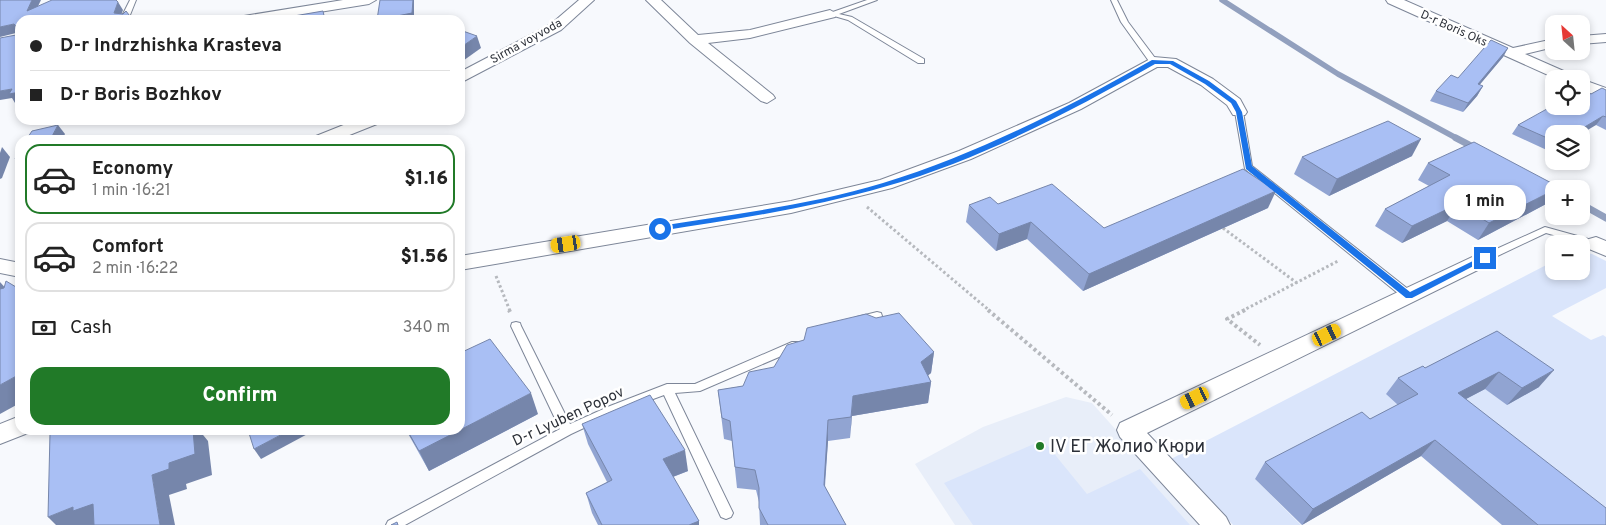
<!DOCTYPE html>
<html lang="en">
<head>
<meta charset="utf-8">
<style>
	:root { --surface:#fff; --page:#f2f2f2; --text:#222; --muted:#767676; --line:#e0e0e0; --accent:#217a28 }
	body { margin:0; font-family:Overpass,sans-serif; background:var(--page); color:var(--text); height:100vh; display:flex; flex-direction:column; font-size:19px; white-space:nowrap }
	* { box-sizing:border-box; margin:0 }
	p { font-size:16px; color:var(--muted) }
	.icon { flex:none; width:28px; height:28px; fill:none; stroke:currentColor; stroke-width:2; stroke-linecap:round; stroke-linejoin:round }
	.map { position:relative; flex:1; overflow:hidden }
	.panel { position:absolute; left:15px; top:135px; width:450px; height:300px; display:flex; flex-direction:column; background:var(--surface); border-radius:15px; box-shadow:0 2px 8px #0003 }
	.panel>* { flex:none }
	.guide { position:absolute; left:15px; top:15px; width:450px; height:110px; border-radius:15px; box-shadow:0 2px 8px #0003; display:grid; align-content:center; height:110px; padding:0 15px; background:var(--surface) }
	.needle { width:32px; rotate:333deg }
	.buttons { position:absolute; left:1545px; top:15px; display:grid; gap:10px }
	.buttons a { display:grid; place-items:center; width:45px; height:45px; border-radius:10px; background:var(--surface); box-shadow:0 2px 8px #0003; font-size:25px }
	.end { position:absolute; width:22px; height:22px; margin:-11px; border:6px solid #1a73e8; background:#fff; box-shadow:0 0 0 2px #fff }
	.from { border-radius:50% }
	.bubble { position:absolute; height:35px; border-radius:15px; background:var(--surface); box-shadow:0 2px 8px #0003; font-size:16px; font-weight:800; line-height:35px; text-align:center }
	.car { position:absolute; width:15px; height:30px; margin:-15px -8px; border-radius:6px; box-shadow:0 0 4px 1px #0007; background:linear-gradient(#f5c518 24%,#345 0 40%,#f5c518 0 76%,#345 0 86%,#f5c518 0) }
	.guide b { display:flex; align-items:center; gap:18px; height:48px; font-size:19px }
	.guide b+b { border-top:1px solid var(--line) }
	.guide i { width:12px; height:12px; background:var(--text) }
	ul { padding:9px 0 0; list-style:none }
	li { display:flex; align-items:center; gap:15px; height:70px; margin:0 10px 8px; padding:0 5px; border:2px solid var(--line); border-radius:15px }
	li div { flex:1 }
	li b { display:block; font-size:19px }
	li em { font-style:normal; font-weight:800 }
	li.selected { border-color:var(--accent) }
	li>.icon { width:45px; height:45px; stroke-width:1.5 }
	.pay { display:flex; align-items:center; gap:12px; height:55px; padding:0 15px; font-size:19px }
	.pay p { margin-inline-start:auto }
	.primary-button { display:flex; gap:10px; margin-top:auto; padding:10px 15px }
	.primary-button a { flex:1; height:58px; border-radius:15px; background:var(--accent); color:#fff; font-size:20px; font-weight:800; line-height:58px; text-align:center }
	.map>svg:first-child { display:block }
</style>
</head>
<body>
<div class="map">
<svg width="1606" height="525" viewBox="0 0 1606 525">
	<rect width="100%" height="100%" fill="#f7f9fd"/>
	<path fill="#e8eef9" d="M 1066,397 L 1092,403 L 1201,525 L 955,525 L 915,464 L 983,427 Z"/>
	<g fill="#dae5fb">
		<path d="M 1581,252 L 1592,254 L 1606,261 L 1606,288 L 1552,316 L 1591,340 L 1603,335 L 1606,337 L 1606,525 L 1405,411 L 1255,479 L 1301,525 L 1233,525 L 1171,459 L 1554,261 L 1554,271 L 1581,271 Z"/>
		<path d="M 1043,440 L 1087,494 L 1140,469 L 1190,525 L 973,525 L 944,483 Z"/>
	</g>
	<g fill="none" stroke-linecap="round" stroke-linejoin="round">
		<path stroke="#92a0be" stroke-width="5.5" d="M 1222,0 L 1338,74 L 1458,139"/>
		<g stroke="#92a0be" stroke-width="7">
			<path d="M 1456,138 L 1477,149"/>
			<path d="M 1581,204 L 1606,218"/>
		</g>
		<g stroke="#7d8698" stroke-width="2">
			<g id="lane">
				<path d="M 130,0 L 136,0 L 128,20 L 120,20 Z"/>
				<path d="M 867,0 L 877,0 L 839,14 L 852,17 L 924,59 L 924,63 L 918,63 L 848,20 L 827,14 Z"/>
				<path d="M 1111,0 L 1117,0 L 1128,22 L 1158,62 L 1157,64 L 1151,64 L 1121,22 Z"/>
				<path d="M 1236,110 L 1242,110 L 1243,112 L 1252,166 L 1413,293 L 1414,296 L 1413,299 L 1405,299 L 1245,169 L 1235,112 Z"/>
				<path d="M 1545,227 L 1599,242 L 1601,244 L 1596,247 L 1546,233 L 1489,260 L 1481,260 L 1480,258 L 1481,256 Z"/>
				<path d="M 877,312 L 881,313 L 882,316 L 881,319 L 861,324 L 857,323 L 856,320 L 857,317 Z"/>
				<path d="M 516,322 L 520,323 L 521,326 L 570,424 L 610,406 L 667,384 L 695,384 L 792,342 L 800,342 L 801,345 L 800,348 L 700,391 L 675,393 L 733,513 L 731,517 L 726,519 L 721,517 L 664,395 L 618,412 L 571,434 L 405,525 L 386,525 L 388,521 L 560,429 L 511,326 L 512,323 Z"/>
			</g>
		</g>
		<g stroke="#7d8698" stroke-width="2">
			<g id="street">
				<path d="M 343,0 L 376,0 L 369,4 L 270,20 L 237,20 L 244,16 Z"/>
				<path d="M 579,0 L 594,0 L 561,30 L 460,83 L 460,72 L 551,24 Z"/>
				<path d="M 646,0 L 661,0 L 698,35 L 750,30 L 830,10 L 837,14 L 835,17 L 750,38 L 708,43 L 773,95 L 775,98 L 767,103 L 761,101 L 690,43 Z"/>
				<path d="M 1386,0 L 1404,0 L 1513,48 L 1554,39 L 1554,47 L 1525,54 L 1575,76 L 1578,79 L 1557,79 L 1388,3 Z"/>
				<path d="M 1606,34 L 1606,42 L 1581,44 L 1581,36 Z"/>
				<path d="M 1154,57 L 1176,59 L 1213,79 L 1240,99 L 1247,112 L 1245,115 L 1233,115 L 1227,105 L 1201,85 L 1168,67 L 1157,67 L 1081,109 L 971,159 L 892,188 L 791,213 L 460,270 L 460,256 L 791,201 L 880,180 L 959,151 L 1069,103 Z"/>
				<path d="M 1581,79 L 1606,88 L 1606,99 L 1581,90 Z"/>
				<path d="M 356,120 L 379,120 L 377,124 L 337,140 L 313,140 L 316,136 Z"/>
				<path d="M 1596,237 L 1606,241 L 1606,256 L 1589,249 L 1586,244 L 1589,239 Z"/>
				<path d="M 1485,251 L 1492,253 L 1495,258 L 1492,263 L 1147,433 L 1226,517 L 1230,525 L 1200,525 L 1120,437 L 1117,430 L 1120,423 Z"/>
				<path d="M 0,259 L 20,263 L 20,277 L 0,273 Z"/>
				<path d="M 20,416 L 20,430 L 30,430 L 28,433 L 0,444 L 0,424 Z"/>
			</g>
		</g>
		<g stroke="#b6b9be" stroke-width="3" stroke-dasharray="2.5 2.5" stroke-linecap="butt">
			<path d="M 867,207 L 990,311"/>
			<path d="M 1223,228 L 1297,283"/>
			<path d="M 496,276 L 510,311"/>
			<path d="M 1242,311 L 1338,261"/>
		</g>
		<g stroke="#b6b9be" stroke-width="4" stroke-dasharray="3 3" stroke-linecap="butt">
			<path d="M 509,310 L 510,312"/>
			<path d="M 988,310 L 1112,415"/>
			<path d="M 1245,310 L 1227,319 L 1260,345"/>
		</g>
		<use href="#lane" fill="#fff" fill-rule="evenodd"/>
		<use href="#street" fill="#fff" fill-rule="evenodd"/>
	</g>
	<g fill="#91a4d2">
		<path d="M 1508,48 L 1503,57 L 1479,85 L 1483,86 L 1477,96 L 1463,112 L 1430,101 L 1436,91 Z"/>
		<path d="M 1606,90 L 1606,130 L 1596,125 L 1554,134 L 1554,151 L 1551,152 L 1512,134 L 1518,125 L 1591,94 Z"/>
		<path d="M 1412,156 L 1329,196 L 1294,174 L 1302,157 Z"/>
		<path d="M 1428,163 L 1546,204 L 1478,240 L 1447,221 L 1402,243 L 1375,226 L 1385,209 L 1429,186 L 1418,180 Z"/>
		<path d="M 998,204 L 1104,228 L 1268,208 L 1083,291 L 1027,239 L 996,251 L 966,222 L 969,205 Z"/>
		<path d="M 1497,331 L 1539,387 L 1507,405 L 1485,389 L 1466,399 L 1606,525 L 1502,525 L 1421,456 L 1302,525 L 1255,479 L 1265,462 L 1370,419 L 1398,405 L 1386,394 L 1398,378 L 1425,368 Z"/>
		<path d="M 804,340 L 934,352 L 931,373 L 928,375 L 931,382 L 928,403 L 852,416 L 850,438 L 828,441 L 825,487 L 846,525 L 760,525 L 759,502 L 756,490 L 737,488 L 732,441 L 724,439 L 718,390 L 743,386 L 774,367 Z"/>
		<path d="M 538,414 L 429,471 L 406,430 L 460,430 Z"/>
		<path d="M 582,424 L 688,471 L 673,477 L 699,521 L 699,525 L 598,525 L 592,513 L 586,493 L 607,482 L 588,444 Z"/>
	</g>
	<g fill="#7686ab">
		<path d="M 32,0 L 41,0 L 32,19 L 27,11 Z"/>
		<path d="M 413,0 L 414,0 L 414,17 L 400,20 L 377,20 Z"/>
		<path d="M 118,2 L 123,10 L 119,20 L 114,13 Z"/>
		<path d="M 14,24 L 20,32 L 0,37 L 0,27 Z"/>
		<path d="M 477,36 L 481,48 L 460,63 L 460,48 Z"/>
		<path d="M 1508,48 L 1503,57 L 1472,94 L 1478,84 Z"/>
		<path d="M 1483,86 L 1477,96 L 1463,112 L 1468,103 Z"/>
		<path d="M 12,89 L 20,92 L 20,102 L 15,103 L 12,98 L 0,100 L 0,91 Z"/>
		<path d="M 1603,116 L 1596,125 L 1581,134 L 1573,134 Z"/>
		<path d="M 58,125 L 65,134 L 62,140 L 50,140 Z"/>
		<path d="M 1421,139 L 1412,156 L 1329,196 L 1337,179 Z"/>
		<path d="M 2,147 L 10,157 L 2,178 L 0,179 L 0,153 Z"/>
		<path d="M 20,158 L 20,165 L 15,159 Z"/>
		<path d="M 1554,190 L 1554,194 L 1546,204 L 1478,240 L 1489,223 Z"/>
		<path d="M 1276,191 L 1268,208 L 1083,291 L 1089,274 Z"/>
		<path d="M 1458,204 L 1447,221 L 1402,243 L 1412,226 Z"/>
		<path d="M 1031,222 L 1027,239 L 996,251 L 999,234 Z"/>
		<path d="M 0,282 L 9,292 L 0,295 Z"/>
		<path d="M 934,352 L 931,373 L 919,383 L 921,362 Z"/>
		<path d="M 1554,370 L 1539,387 L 1507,405 L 1522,388 Z"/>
		<path d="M 1499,372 L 1485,389 L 1445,410 L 1458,393 Z"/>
		<path d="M 20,374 L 20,403 L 0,414 L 0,385 Z"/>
		<path d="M 931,382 L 928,403 L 852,416 L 850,438 L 853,396 Z"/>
		<path d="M 531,393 L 538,414 L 429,471 L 419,451 Z"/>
		<path d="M 828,420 L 828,441 L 823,505 L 824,485 Z"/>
		<path d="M 193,430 L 199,430 L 208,441 L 212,475 L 186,484 L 187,489 L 169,495 L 175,525 L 160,525 L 152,475 L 169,463 Z"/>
		<path d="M 290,430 L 315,430 L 261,459 L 254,449 Z"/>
		<path d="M 1435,440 L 1421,456 L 1302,525 L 1313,509 Z"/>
		<path d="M 685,450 L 688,471 L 667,479 L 663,459 Z"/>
		<path d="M 93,504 L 108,525 L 56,525 L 48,517 L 73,507 Z"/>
		<path d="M 699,521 L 699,525 L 689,525 Z"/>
	</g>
	<g fill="#a9bff4" stroke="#7686ab">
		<path d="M 0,0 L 32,0 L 27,11 L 52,0 L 116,0 L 118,2 L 114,13 L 123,14 L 126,11 L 133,20 L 20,20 L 20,92 L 9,94 L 12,89 L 0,91 L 0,38 L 16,35 L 16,26 L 14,24 L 0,27 Z"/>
		<path d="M 380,0 L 413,0 L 412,13 L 377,20 Z"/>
		<path d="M 323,11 L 325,20 L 294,20 L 294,16 Z"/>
		<path d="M 417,16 L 428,20 L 418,20 Z"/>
		<path d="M 460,30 L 477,36 L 460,48 Z"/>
		<path d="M 1491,40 L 1508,48 L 1478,84 L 1483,86 L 1468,103 L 1436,91 L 1451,75 L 1458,78 Z"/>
		<path d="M 1602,88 L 1606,90 L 1606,117 L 1603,116 L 1573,134 L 1554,134 L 1554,141 L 1518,125 L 1554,105 L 1554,106 L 1581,106 L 1581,91 L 1582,90 L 1591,94 Z"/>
		<path d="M 1388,121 L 1421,139 L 1337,179 L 1302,157 Z"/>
		<path d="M 58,125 L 50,140 L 26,140 L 32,131 Z"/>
		<path d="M 1474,142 L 1559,187 L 1554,189 L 1554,190 L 1489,223 L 1458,204 L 1412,226 L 1385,209 L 1450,175 L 1428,163 Z"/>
		<path d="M 20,151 L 20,158 L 15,159 Z"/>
		<path d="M 1243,169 L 1276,191 L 1089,274 L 1031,222 L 999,234 L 969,205 L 990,197 L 998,204 L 1052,184 L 1104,228 Z"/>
		<path d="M 6,281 L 16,287 L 20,285 L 20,374 L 0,385 L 0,289 L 4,288 Z"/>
		<path d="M 899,313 L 934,352 L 921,362 L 931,382 L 853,396 L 851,417 L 828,420 L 824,485 L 846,525 L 768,525 L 759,508 L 759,488 L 755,470 L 735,467 L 730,421 L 722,418 L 718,390 L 743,386 L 749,372 L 774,367 L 787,345 L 804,340 L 807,328 L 866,314 L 876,318 Z"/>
		<path d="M 1497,331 L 1554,370 L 1522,388 L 1499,372 L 1458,393 L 1606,508 L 1606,525 L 1538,525 L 1435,440 L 1313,509 L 1265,462 L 1362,412 L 1370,419 L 1418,394 L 1398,378 L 1423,366 L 1425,368 Z"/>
		<path d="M 490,339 L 531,393 L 460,430 L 460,353 Z"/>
		<path d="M 650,395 L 685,450 L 663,459 L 699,521 L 689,525 L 602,525 L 586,493 L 612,480 L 582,424 Z"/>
		<path d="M 60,430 L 155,430 L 155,432 L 163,430 L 193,430 L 195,454 L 169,463 L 169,469 L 152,475 L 160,525 L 94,525 L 93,504 L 73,511 L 73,507 L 48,517 L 50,433 Z"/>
		<path d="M 248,430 L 290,430 L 254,449 Z"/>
		<path d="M 407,430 L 460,430 L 419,451 Z"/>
		<path d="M 397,522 L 398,525 L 391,525 Z"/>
	</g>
	<path fill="#1a73e8" d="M 1152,60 L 1173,61 L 1209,81 L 1236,101 L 1242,112 L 1252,166 L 1410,292 L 1483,256 L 1489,258 L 1412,298 L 1406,298 L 1246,169 L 1236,112 L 1231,103 L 1205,84 L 1170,64 L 1155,64 C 1071,111 980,160 887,186 C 812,208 736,219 660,231 L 656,229 L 660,226 C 734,214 811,205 883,183 C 977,154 1067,108 1152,60 Z"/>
	<circle fill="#217a28" stroke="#fff" stroke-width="2" cx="1040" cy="446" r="5"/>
	<g text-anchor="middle" stroke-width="5" stroke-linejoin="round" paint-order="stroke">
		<g font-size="12" fill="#2c3038" stroke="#fff">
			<text transform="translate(1454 28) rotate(24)" y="4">D-r Boris Oks</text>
			<text transform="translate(526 41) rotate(-29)" y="4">Sirma voyvoda</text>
		</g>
		<g font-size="15" fill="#2c3038" stroke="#fff">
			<text transform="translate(568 416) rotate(-25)" y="5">D-r Lyuben Popov</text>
		</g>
		<g font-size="18" fill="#2c3038" stroke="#fff" text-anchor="start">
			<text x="1050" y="452">IV ЕГ Жолио Кюри</text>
		</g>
	</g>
</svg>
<div class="buttons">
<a><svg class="needle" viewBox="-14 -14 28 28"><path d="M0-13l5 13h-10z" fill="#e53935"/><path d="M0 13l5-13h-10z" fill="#767676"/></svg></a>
<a><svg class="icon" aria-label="locate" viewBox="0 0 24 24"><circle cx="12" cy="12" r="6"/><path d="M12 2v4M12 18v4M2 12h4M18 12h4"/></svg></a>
<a><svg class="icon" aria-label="layers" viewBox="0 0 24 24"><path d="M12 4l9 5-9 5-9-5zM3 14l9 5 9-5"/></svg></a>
<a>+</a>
<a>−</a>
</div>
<i class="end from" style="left:660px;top:229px"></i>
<i class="end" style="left:1485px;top:258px"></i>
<div class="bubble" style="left:1444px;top:185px;width:82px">1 min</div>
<i class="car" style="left:566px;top:244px;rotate:261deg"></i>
<i class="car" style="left:1327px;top:335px;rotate:64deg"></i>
<i class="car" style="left:1195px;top:398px;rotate:244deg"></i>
<div class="guide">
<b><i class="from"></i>D-r Indrzhishka Krasteva</b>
<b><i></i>D-r Boris Bozhkov</b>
</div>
<section class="panel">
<ul>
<li class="selected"><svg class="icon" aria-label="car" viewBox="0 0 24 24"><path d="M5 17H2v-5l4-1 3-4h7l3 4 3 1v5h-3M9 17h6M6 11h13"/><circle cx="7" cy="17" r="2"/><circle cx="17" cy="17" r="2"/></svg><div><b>Economy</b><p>1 min · 16:21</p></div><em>$1.16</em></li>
<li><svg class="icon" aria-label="car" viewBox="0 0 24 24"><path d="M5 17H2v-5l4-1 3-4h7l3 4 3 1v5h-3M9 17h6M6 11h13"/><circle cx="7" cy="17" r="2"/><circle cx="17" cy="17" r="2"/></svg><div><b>Comfort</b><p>2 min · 16:22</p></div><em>$1.56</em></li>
</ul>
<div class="pay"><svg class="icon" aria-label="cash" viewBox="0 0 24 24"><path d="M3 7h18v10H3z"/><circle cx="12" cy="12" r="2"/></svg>Cash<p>340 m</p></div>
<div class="primary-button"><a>Confirm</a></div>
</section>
</div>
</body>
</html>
